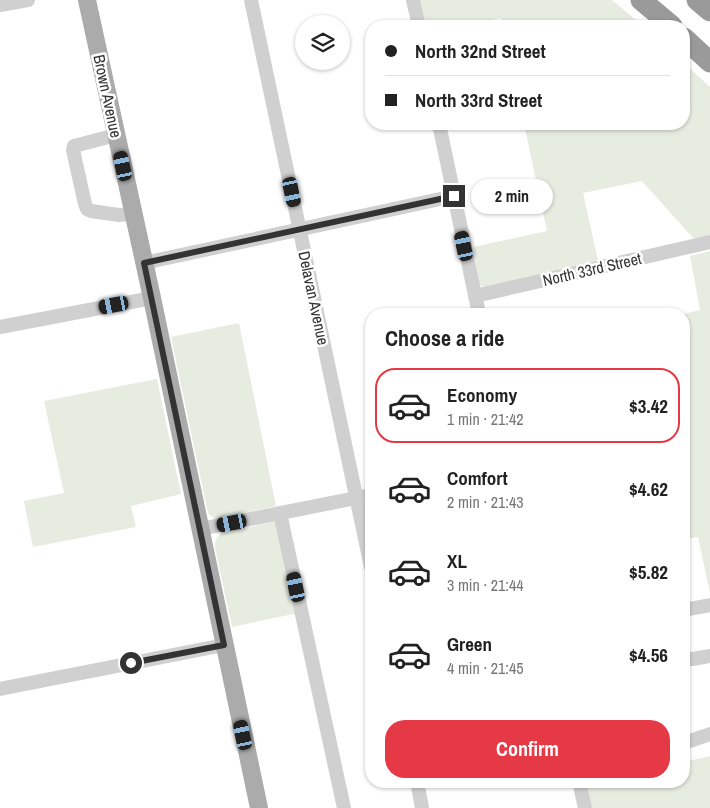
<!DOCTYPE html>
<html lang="en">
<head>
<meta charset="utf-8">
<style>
	:root { --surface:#fff; --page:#f2f2f2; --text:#222; --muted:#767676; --line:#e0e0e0; --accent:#e63946 }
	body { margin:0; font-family:"Archivo Narrow",sans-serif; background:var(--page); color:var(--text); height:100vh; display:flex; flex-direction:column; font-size:19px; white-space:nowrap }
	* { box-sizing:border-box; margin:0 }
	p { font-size:16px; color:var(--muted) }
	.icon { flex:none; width:28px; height:28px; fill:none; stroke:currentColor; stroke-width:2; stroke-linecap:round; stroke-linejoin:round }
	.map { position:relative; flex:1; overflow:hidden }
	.panel { position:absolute; left:365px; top:308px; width:325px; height:480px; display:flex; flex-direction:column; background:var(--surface); border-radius:20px; box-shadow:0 1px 4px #0004 }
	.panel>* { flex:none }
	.guide { position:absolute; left:365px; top:20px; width:325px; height:110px; border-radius:20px; box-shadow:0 1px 4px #0004; display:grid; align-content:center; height:110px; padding:0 20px; background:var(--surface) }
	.tools { position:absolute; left:295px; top:15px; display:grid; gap:10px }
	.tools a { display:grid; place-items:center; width:55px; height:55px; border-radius:50%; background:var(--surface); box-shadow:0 1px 4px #0004; font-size:25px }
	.end { position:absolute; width:22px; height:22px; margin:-11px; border:6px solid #333; background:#fff; box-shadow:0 0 0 2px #fff }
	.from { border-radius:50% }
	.bubble { position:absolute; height:35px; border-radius:18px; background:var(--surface); box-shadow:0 1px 4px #0004; font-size:16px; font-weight:700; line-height:35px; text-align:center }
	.car { position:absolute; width:15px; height:30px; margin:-15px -8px; border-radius:6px; box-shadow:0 0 4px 1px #0007; background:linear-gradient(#222 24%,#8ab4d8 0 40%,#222 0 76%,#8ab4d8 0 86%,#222 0) }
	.guide b { display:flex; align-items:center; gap:18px; height:48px; font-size:19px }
	.guide b+b { border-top:1px solid var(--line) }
	.guide i { width:12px; height:12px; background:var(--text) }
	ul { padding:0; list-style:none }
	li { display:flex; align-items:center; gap:15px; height:75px; margin:0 10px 8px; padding:0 10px; border:2px solid transparent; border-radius:20px }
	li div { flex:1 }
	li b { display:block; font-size:19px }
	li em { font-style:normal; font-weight:700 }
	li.on { border-color:var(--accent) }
	li>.icon { width:45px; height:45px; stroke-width:1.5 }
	h2 { padding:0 20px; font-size:22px; line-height:60px }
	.cta { display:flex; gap:10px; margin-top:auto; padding:10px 20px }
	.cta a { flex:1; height:58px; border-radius:20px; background:var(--accent); color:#fff; font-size:20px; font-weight:700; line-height:58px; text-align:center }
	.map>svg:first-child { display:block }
</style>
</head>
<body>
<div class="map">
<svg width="710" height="808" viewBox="0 0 710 808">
	<rect width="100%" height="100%" fill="#fff"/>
	<g fill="#e6ecdf">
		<path d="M 420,0 L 612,0 L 643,26 L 503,26 L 501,18 L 461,26 L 426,26 Z"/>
		<path d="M 684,63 L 710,87 L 710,236 L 694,239 L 642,181 L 583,193 L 598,260 L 486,288 L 480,285 L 473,247 L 547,231 L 524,124 L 684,124 Z"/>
		<path d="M 710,251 L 710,593 L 698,537 L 684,539 L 684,314 L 700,310 L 690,256 Z"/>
		<path d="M 239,323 L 276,506 L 216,519 L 212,517 L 208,513 L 171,337 Z"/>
		<path d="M 157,379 L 181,494 L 131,506 L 136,527 L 33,547 L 24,501 L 64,493 L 44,401 Z"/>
		<path d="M 278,521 L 298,613 L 232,627 L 215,548 C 215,540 216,537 222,533 Z"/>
		<path d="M 710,756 L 710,808 L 592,808 L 587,785 L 602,781 L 684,781 L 684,762 Z"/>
	</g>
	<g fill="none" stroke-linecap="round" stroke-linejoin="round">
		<g stroke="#d0d0d0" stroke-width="14">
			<path d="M 251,0 L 371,567"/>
			<path d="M 413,0 L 419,26"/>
			<path d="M 0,5 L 28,0"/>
			<path d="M 439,124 L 479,314"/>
			<path d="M 116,135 L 74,146 L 73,150 L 85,204 L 87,209 L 91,211 L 119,215 L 133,214"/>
			<path d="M 144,263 L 454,196"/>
			<path d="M 475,296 L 710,242"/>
			<path d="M 0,327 L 152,298"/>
			<path d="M 280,513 L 344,808"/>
			<path d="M 200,529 L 371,495"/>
			<path d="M 684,610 L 710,605"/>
			<path d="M 684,659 L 693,659 L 710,656"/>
			<path d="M 0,689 L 224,645"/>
			<path d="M 684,743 L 710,734"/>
			<path d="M 417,781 L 422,808"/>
			<path d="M 579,781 L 585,808"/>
		</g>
		<path stroke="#ababab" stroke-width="18" d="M 87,0 L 152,298 L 259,808"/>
		<g stroke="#9a9a9a" stroke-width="21">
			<path d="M 641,0 L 672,26"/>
			<path d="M 697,0 L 710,11"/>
			<path d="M 684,38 L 710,62"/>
		</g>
	</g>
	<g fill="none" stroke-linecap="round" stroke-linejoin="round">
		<path stroke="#333" stroke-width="6" d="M 131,663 L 224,645 L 144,263 L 454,196"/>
	</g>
	<g text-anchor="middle" stroke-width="5" stroke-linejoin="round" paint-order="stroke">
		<g font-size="16" fill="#333" stroke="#fff">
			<text transform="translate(108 96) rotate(78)" y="6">Brown Avenue</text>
			<text transform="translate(592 269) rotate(-13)" y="6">North 33rd Street</text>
			<text transform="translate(314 298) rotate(78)" y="6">Delavan Avenue</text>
		</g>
	</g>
</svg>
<div class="tools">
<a><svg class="icon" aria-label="layers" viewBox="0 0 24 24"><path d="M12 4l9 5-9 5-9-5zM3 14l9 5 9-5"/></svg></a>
</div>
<i class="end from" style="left:131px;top:663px"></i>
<i class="end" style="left:454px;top:196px"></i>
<div class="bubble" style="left:471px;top:179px;width:82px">2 min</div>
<i class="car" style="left:123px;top:166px;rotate:348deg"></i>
<i class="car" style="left:292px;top:192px;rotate:168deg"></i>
<i class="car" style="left:464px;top:246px;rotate:348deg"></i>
<i class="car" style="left:114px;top:305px;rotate:259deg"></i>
<i class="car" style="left:232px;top:523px;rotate:259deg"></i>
<i class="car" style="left:296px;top:587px;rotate:348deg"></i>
<i class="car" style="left:243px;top:735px;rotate:348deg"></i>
<div class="guide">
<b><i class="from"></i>North 32nd Street</b>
<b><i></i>North 33rd Street</b>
</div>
<section class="panel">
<h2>Choose a ride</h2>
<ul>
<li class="on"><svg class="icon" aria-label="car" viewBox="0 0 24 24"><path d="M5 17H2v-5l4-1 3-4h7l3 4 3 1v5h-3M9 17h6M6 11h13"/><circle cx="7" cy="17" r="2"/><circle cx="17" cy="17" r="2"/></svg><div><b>Economy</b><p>1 min · 21:42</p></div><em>$3.42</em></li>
<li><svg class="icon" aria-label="car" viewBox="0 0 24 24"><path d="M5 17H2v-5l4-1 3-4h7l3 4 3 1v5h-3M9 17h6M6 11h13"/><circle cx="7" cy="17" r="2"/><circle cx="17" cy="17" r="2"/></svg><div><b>Comfort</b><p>2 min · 21:43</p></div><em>$4.62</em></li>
<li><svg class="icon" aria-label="car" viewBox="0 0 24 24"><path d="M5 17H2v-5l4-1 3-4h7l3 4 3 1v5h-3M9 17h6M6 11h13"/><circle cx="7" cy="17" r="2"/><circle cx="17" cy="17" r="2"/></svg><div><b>XL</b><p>3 min · 21:44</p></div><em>$5.82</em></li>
<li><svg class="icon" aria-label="car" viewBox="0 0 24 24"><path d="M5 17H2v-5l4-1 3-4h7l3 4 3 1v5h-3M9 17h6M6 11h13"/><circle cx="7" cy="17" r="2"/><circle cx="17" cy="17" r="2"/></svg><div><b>Green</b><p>4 min · 21:45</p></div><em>$4.56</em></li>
</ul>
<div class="cta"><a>Confirm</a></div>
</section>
</div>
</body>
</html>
